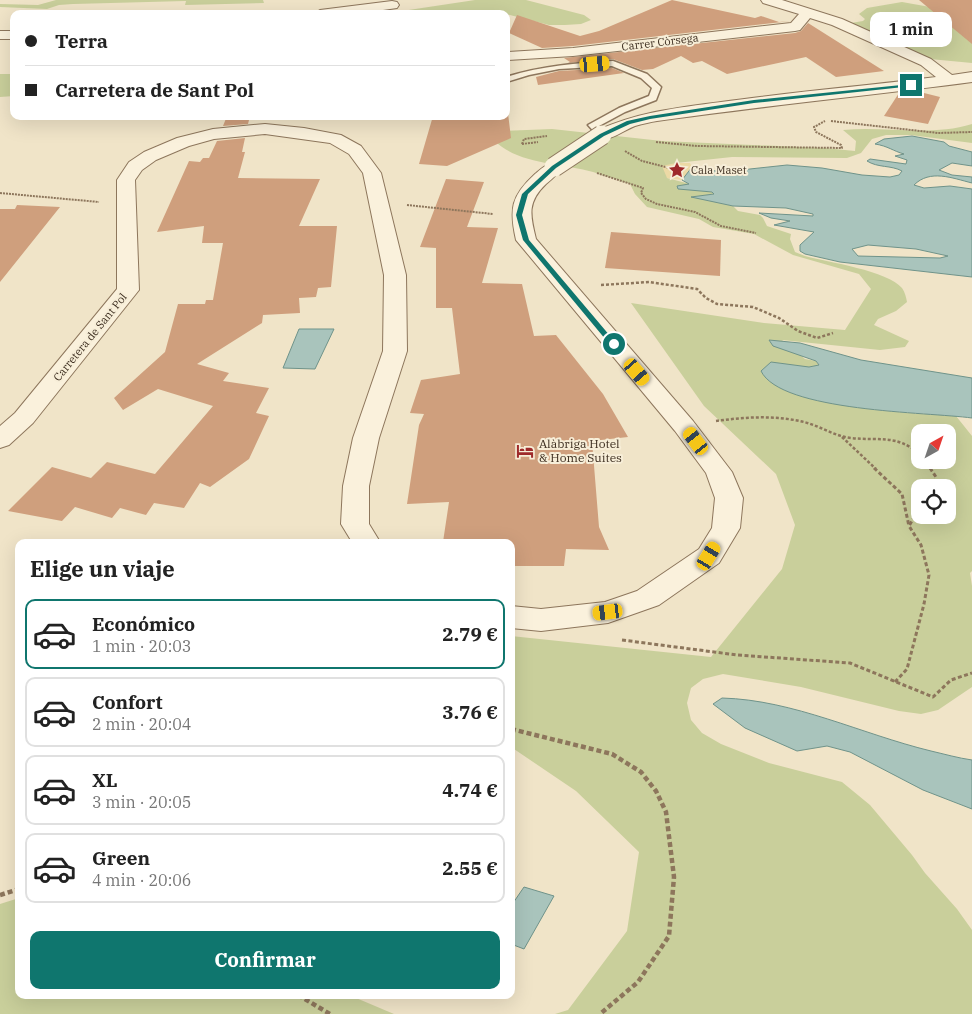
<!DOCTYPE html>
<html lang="es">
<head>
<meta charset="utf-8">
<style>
	:root { --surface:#fff; --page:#f6f6f6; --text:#222; --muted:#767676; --line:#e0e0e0; --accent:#0f766e }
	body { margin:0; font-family:"IBM Plex Serif",serif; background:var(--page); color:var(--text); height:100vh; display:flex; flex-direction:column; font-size:19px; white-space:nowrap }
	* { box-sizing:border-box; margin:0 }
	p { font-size:16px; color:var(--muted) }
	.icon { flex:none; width:28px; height:28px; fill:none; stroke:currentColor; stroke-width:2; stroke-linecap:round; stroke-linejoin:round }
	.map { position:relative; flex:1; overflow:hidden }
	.sheet { position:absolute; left:15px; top:539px; width:500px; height:460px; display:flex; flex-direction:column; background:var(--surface); border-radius:10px; box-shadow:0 5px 20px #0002 }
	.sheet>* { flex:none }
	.guide { position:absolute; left:10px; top:10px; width:500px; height:110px; border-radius:10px; box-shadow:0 5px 20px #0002; display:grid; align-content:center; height:110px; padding:0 15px; background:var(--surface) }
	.needle { width:32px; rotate:40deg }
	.buttons { position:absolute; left:911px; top:424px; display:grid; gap:10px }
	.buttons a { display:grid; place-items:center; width:45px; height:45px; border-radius:10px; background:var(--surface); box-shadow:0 5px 20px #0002; font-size:25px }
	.end { position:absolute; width:22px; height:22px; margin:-11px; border:6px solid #0f766e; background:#fff; box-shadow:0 0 0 2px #fff }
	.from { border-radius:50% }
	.bubble { position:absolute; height:35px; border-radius:10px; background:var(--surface); box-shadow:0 5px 20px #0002; font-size:16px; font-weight:800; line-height:35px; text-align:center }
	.car { position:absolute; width:15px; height:30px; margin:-15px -8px; border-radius:6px; box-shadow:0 0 4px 1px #0007; background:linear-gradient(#f5c518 24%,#345 0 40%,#f5c518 0 76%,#345 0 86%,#f5c518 0) }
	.guide b { display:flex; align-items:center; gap:18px; height:48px; font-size:19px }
	.guide b+b { border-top:1px solid var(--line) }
	.guide i { width:12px; height:12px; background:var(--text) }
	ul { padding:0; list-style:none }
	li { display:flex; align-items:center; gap:15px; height:70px; margin:0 10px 8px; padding:0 5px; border:2px solid var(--line); border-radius:10px }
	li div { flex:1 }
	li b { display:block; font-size:19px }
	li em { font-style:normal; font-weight:800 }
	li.selected { border-color:var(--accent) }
	li>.icon { width:45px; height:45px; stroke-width:1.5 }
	h2 { padding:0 15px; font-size:22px; line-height:60px }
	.primary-button { display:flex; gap:10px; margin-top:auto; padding:10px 15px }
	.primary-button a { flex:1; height:58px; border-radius:10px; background:var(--accent); color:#fff; font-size:20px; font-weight:800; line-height:58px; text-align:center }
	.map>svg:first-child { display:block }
</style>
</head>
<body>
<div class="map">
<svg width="972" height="1014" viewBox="0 0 972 1014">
	<rect width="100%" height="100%" fill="#f0e4c8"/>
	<g fill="#c9cf9b" fill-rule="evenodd">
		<path d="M 56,0 L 263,0 L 264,3 L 185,5 L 186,1 L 73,4 L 59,5 L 47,9 L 0,7 L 0,4 L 38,5 Z"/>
		<path d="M 475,0 L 526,0 L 584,15 L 591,20 L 581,24 L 565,25 L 549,25 L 506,14 L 382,14 Z"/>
		<path d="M 902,2 L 930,7 L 972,8 L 972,63 L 930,59 L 851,23 L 863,21 L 865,19 L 859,14 L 867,8 Z"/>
		<path d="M 0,74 L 14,74 L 14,96 L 0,97 Z"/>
		<path d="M 972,124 L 972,143 L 911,135 L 886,135 L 872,139 L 861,153 L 847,158 L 732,157 L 676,163 L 667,178 L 690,184 L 678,188 L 712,192 L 714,194 L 693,197 L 733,206 L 738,211 L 760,215 L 763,218 L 767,226 L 791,234 L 790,239 L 795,252 L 805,256 C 828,262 888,271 902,288 C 905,292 906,297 907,302 L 896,311 L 878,319 L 874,325 L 909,341 L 905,347 L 880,350 L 782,340 L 805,359 L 816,361 L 819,366 L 809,367 L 780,388 C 837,409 896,412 956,416 L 972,436 L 972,571 L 970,573 L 972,586 L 972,687 L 938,710 L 921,714 L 899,711 L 801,687 L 723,674 L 703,679 L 691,688 L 687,703 L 691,720 L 702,733 L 721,744 L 769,763 L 842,782 L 870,805 L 912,855 L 925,873 L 957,909 L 972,930 L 972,1014 L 555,1014 L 568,1010 L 627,931 L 639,852 L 576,791 L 511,747 L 511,636 L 711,657 L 782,569 L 795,525 L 776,474 L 704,406 L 631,303 L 764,323 L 845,330 L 871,289 L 859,274 L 793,255 L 754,234 L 713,227 L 699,219 L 647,207 L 635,194 L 630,184 C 618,180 606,176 593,172 C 562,163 519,165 495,141 L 503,131 L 552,129 L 662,141 L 825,148 L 855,151 L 856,141 L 843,130 C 886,126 930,137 972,124 ZM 920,432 L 948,432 L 948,460 L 920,460 ZM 920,488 L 948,488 L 948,515 L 920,515 Z"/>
		<path d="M 19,898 L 19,995 L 349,995 L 394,1014 L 0,1014 L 0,904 Z"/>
	</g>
	<path fill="#ecd9a5" d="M 676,163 L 690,163 L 692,167 L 682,180 L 667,178 L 662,166 Z"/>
	<g fill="#a9c4bc" stroke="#6f938a" fill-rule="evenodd">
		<path d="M 912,136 L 944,142 L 949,146 L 972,152 L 972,166 L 952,163 L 939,170 L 952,175 L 972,177 L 972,183 C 952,178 930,169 914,185 L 924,188 L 950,186 L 972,189 L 972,277 L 840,262 L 805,254 L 800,251 L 800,245 L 814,232 L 774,225 L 790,221 L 771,218 L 759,213 L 813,216 L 813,214 L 786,208 L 733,206 L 691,197 L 714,194 L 712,192 L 678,189 L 677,186 L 689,184 L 682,180 L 692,167 L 722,172 L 787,165 L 822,168 L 862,175 L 890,177 L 899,175 L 902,171 C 891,165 878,168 867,161 L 870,159 L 906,164 L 907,160 L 895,156 L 904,154 C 893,151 888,146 875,144 L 884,139 ZM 868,245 L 916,249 L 948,256 L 940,258 L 858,256 L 852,249 Z"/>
		<path d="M 299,329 L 334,329 L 315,369 L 283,368 Z"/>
		<path d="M 769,340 L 800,343 L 861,360 L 972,378 L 972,418 C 928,412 781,412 761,371 L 771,362 L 809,367 L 819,365 L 816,361 L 773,346 Z"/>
		<path d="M 722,698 C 794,700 861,734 931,751 C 944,754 958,758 972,760 L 972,809 L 923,790 L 850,752 L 827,746 L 797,751 L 745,728 L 713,704 Z"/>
		<path d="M 524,887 L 554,896 L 524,949 L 511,944 L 511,906 Z"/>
	</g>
	<g fill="#cf9f7d">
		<path d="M 672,0 L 755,18 L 761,16 L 779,22 L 791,21 L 573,46 L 542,48 L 509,33 L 517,15 L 580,36 L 599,31 Z"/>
		<path d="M 919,0 L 972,0 L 972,44 Z"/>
		<path d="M 808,23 L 884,71 L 836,77 L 806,57 L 727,74 L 702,61 L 693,63 L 681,56 L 653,69 L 642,70 L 613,59 L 568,63 L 570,62 L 564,58 L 795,33 L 801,31 Z"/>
		<path d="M 612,68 L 624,73 L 538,85 L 536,77 L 559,71 Z"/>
		<path d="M 916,91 L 940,97 L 928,124 L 884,116 L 899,93 Z"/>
		<path d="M 507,105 L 511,138 L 447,166 L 419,164 L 433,116 L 467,116 L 475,119 L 481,116 L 506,116 Z"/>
		<path d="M 227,116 L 250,116 L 248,124 L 223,126 Z"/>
		<path d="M 245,138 L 242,152 L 245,152 L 238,178 L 320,179 L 299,226 L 337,226 L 331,287 L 318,288 L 316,297 L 299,298 L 300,313 L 263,315 L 262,323 L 197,364 L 229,373 L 223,381 L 269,388 L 256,413 L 269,416 L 249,459 L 210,487 L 200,483 L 184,508 L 154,503 L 146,515 L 120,508 L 112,518 L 75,507 L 62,521 L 8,511 L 52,467 L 91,478 L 107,462 L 155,474 L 213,406 L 158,389 L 123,410 L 114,398 L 165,352 L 178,304 L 205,304 L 206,300 L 213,300 L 223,243 L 202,243 L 204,226 L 157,232 L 189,161 L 200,162 L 203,158 L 209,158 L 217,141 Z"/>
		<path d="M 446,179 L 484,182 L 467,227 L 498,228 L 482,283 L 522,284 L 534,336 L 556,335 L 603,394 L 628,437 L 592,441 L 599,527 L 609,550 L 566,549 L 564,566 L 511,566 L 511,542 L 443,542 L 449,502 L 407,504 L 419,425 L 424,414 L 410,413 L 421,380 L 460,374 L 452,308 L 436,308 L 436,248 L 420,247 Z"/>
		<path d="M 17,205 L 60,207 L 0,282 L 0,209 L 15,209 Z"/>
		<path d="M 611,232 L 721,240 L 720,276 L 605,268 Z"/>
	</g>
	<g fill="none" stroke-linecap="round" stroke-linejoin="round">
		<g stroke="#8d765c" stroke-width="3">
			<path id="service" d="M 613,61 L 647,74 L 661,87 L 656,100 L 625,112 L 599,126 L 607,135 L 602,138 L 599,137 L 588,125 L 619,108 L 649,96 L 652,88 L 641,78 L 612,66 L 559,69 L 529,75 L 506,82 L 506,77 C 541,66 576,63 613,61 Z"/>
		</g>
		<g stroke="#8d765c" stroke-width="2">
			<g id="minor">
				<path d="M 761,0 L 782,0 L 842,19 L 931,59 L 952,75 L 972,72 L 972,82 C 867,96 762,106 657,121 C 650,122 642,124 635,126 C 622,131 610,142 596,139 L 593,135 L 596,131 C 638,112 675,108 721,102 C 792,92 864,86 936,77 L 921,65 L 832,25 L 810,18 L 800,30 L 795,31 L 573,56 L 506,60 L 506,52 L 573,48 L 791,23 L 799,14 L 763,3 Z"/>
				<path d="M 392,1 L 397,2 L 399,5 L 397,8 L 355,14 L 313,14 L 320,10 Z"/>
				<rect x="0" y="31" width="14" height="8"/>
				<path d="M 265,124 L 304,128 L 341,135 L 361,146 L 381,173 L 406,275 L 407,351 L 379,438 L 369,486 L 369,524 L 380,542 L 352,542 L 341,524 L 343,486 L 353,438 L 383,351 L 384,275 L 363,173 L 349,154 L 330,143 L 265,134 L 214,139 L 189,146 L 156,160 L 142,170 L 135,180 L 139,290 L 33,423 L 9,445 L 0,448 L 0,426 L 15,413 L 117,289 L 117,180 L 129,162 L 144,152 L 177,138 L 213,129 Z"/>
				<path d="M 554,162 L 560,163 L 563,167 C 558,174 552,179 546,184 C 527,202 530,215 536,239 L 693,421 L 732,472 L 743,498 L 740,528 L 719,563 L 659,605 L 608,623 L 541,631 L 511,628 L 511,606 L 541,609 L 605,602 L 637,591 L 699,549 L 712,528 L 715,498 L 706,473 L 675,431 L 516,240 C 509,209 511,196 535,174 C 541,169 546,164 554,162 Z"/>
			</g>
		</g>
		<g stroke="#8d765c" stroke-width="2" stroke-dasharray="2 1" stroke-linecap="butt">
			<path d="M 831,121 L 938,133 L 972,132"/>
			<path d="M 656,142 L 697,146 L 842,148 L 841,145 L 816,132 L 814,127 L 825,121"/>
			<path d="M 522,144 L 524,139 L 547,136"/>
			<path d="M 522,144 L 538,142"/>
			<path d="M 625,151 L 642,161 L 677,170"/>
			<path d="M 597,173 L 643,188 L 641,193 L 646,199 L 657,204 L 695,212 L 721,226 L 756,233"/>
			<path d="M 0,193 L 99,202"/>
			<path d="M 407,205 L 493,214"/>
		</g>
		<g stroke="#8d765c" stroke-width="2.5" stroke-dasharray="3 2" stroke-linecap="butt">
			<path d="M 601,285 L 649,282 L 697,289 L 706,298 L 717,304 L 753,307 L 779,318 L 798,331 L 817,338 L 833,333"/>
			<path d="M 716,421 C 745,417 775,415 804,422 C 820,426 834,436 851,438 C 879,441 896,434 920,454"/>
			<path d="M 842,437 L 876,469"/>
			<path d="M 925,460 L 931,469"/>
		</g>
		<g stroke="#8d765c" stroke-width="3" stroke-dasharray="4 2.5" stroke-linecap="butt">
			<path d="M 874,468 L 902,494 L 909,526"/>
			<path d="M 930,468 L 936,477 L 933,488"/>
			<path d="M 622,640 L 737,655 L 850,663 L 933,697 L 951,680 L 972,673"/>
			<path d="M 895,682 L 907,669 L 924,604 L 929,575 L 921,545 L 909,526 L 920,507"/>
		</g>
		<g stroke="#8d765c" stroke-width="4.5" stroke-dasharray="5 3" stroke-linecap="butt">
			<path d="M 511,729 L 612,754 L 641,772 L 656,791 L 666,812 L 674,877 L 669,936 L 638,982 L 600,1014"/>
			<path d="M 0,895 L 19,889"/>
			<path d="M 298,995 L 330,1014"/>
		</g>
		<use href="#service" fill="#faf1dc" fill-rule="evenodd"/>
		<use href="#minor" fill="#faf1dc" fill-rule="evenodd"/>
		<g stroke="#8d765c" stroke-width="21" stroke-linecap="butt">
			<path id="minor-bridge" d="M 554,167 L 602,135"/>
		</g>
		<use href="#minor-bridge" stroke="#faf1dc" stroke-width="19"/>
	</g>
	<path fill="#0f766e" d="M 911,84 L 913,86 L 754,103 L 650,119 L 630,124 L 604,136 L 556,168 L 528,194 L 522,215 L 529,240 L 616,343 L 616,346 L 611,346 L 523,240 L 516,215 L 522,194 L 552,166 L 600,134 L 627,121 L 650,116 L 754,100 Z"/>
	<defs>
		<g id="sight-bare" transform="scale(1.35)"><path d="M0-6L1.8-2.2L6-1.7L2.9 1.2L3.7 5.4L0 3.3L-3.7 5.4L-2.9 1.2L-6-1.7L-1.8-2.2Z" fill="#9e2a2b" stroke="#f7eed8" stroke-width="2.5" paint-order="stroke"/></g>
		<g id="hotel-bare" transform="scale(1.35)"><path d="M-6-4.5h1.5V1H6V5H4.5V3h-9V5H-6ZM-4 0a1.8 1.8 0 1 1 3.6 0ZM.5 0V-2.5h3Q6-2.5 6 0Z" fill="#9e2a2b" stroke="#f7eed8" stroke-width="2.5" paint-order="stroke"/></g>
	</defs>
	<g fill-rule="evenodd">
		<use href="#sight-bare" x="677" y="170"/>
		<use href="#hotel-bare" x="525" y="451"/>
	</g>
	<g text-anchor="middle" stroke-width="4" stroke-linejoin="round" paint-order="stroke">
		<g font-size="11" fill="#3d2e20" stroke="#f7eed8">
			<text transform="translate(660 42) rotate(-7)" y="4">Carrer Còrsega</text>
			<text transform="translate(90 337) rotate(-51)" y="4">Carretera de Sant Pol</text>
		</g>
		<g font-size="11" fill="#3d2e20" stroke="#f7eed8" text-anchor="start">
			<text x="691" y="174">Cala Maset</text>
		</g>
		<g font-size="12" fill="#3d2e20" stroke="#f7eed8" text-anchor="start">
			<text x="539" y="448">Alàbriga Hotel<tspan x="539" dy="14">&amp; Home Suites</tspan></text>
		</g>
	</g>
</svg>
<div class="buttons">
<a><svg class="needle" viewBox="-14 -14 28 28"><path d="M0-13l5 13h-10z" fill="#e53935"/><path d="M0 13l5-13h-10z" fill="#767676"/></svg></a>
<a><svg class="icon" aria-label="locate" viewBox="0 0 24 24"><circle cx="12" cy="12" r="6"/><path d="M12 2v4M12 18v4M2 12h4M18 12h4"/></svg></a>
</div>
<i class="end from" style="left:614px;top:344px"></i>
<i class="end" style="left:911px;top:85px"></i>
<div class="bubble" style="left:870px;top:12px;width:82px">1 min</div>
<i class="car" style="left:595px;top:64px;rotate:85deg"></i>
<i class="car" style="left:637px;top:372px;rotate:139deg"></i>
<i class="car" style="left:696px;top:441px;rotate:323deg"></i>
<i class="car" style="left:709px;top:556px;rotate:31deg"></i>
<i class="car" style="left:608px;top:612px;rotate:263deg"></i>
<div class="guide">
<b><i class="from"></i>Terra</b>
<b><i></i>Carretera de Sant Pol</b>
</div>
<section class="sheet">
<h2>Elige un viaje</h2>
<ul>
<li class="selected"><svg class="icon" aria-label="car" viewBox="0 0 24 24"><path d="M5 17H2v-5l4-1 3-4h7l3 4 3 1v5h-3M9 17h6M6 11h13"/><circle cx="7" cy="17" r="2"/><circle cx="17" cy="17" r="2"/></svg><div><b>Económico</b><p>1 min · 20:03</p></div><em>2.79 €</em></li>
<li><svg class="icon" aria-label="car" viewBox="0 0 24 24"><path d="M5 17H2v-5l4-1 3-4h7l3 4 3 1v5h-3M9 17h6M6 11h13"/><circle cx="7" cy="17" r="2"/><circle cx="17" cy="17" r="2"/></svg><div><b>Confort</b><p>2 min · 20:04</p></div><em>3.76 €</em></li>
<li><svg class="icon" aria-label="car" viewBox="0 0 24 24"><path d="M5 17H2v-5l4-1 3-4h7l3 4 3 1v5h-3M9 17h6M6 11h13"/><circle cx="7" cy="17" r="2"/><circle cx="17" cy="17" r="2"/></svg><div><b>XL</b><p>3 min · 20:05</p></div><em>4.74 €</em></li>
<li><svg class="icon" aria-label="car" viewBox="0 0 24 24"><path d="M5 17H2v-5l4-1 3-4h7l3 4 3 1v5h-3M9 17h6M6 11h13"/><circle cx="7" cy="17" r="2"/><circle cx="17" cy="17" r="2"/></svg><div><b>Green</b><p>4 min · 20:06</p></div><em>2.55 €</em></li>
</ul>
<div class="primary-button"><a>Confirmar</a></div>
</section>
</div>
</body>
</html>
